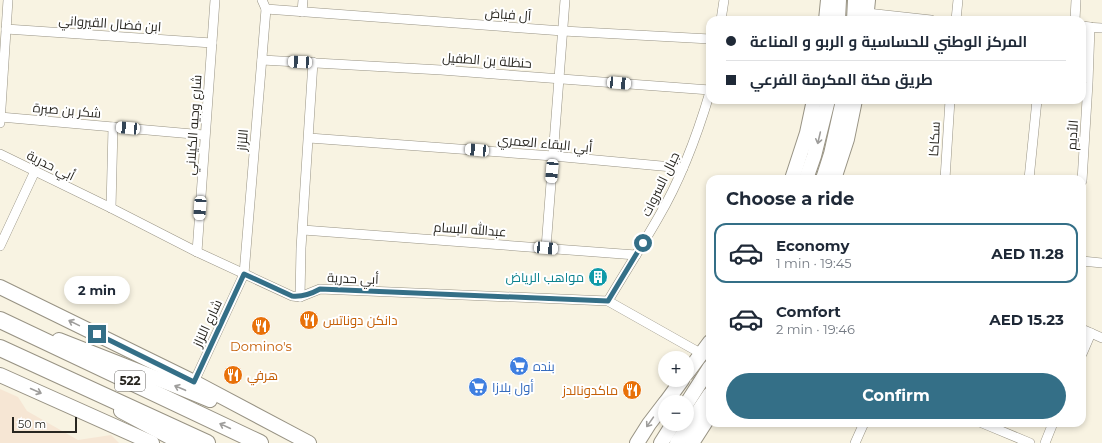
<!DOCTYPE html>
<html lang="en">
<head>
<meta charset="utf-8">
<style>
	:root { --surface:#fff; --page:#f6f6f7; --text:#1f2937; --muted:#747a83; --line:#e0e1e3; --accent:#346f87 }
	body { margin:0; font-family:Montserrat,Cairo,sans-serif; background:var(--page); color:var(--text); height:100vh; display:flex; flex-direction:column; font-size:15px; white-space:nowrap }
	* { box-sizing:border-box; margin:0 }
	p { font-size:13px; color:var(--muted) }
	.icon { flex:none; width:22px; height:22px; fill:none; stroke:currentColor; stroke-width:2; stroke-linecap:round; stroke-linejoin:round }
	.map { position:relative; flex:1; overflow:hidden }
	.details { position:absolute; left:706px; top:175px; width:380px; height:252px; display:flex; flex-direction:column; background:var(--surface); border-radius:12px; box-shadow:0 2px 6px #0003 }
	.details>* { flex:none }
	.top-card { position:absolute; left:706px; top:16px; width:380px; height:88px; border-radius:12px; box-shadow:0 2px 6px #0003; display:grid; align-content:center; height:88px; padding:0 20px; background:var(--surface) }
	.tools { position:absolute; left:658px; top:351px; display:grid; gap:8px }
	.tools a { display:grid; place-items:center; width:36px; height:36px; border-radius:50%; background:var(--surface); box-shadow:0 2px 6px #0003; font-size:20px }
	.scale { position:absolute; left:12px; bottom:10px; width:65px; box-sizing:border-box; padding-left:4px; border:2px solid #282620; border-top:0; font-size:11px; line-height:14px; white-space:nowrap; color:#282620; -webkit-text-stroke:3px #fff; paint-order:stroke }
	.end { position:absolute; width:18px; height:18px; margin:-9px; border:5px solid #346f87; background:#fff; box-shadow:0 0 0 2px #fff }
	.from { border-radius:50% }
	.bubble { position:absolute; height:28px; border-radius:14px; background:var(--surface); box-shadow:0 2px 6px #0003; font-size:13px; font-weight:700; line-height:28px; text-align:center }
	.car { position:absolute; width:12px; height:24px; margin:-12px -6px; border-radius:5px; box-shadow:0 0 3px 1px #0007; background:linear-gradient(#fff 24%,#345 0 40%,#fff 0 76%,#345 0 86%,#fff 0) }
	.top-card b { display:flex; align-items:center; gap:14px; height:38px; font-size:15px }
	.top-card b+b { border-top:1px solid var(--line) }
	.top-card i { width:10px; height:10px; background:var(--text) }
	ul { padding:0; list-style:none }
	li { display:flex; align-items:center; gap:12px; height:60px; margin:0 8px 6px; padding:0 12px; border:2px solid transparent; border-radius:12px }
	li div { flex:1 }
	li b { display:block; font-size:15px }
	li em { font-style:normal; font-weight:700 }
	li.selected { border-color:var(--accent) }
	li>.icon { width:36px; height:36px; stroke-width:1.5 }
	h2 { padding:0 20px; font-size:18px; line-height:48px }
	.button { display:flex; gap:8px; margin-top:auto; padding:8px 20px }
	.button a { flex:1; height:46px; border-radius:24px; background:var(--accent); color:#fff; font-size:16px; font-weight:700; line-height:46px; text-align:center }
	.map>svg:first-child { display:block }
</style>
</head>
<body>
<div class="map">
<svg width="1102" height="443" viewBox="0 0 1102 443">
	<rect width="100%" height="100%" fill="#f8f3e2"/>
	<path fill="#f6e6d4" d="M 0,389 L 18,397 L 27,411 L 78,440 L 111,435 L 119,443 L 0,443 Z"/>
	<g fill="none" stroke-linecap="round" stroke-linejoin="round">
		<g stroke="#989384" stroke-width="10">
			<g id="minor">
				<path d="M 262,0 L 266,9 L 563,31 L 710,39"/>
				<path d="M 302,12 L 303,0"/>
				<path d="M 867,13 L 931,20"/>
				<path d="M 721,20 L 724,0"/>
				<path d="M 956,20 L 958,0"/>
				<path d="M 1075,20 L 1076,0"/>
				<path d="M 1082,26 L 1090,27 L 1088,83 L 1082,181"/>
				<path d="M 1085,27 L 1102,28"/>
				<path d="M 6,29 L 212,43"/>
				<path d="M 262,60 L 441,70 L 710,90"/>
				<path d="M 0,117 L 204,135"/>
				<path d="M 0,123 L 8,0"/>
				<path d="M 309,138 L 553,156 L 683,168"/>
				<path d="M 0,154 L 111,208 L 197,252 L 292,296 L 300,297 L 320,289 L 608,301 L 702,354"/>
				<path d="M 945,179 L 950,100"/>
				<path d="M 1029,179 L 1037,100"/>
				<path d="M 111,208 L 113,127"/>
				<path d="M 303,230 L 636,255"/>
				<path d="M 0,246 L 35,171"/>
				<path d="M 546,248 L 565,0"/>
				<path d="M 197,252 L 215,0"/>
				<path d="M 1082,261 L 1102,263"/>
				<path d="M 300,297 L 301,248 L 313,62"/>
				<path d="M 608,301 C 624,274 642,246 658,218 C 681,179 697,136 710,92"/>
				<path d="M 1082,329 L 1102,338"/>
				<path d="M 1082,354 L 1091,333"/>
				<path d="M 194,382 L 244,274 L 266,9"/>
				<path d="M 982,423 L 1030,443"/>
				<path d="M 855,443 L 864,423"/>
				<path d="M 1045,443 L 1053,423"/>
			</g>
		</g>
		<g stroke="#989384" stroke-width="16">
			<g id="primary">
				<path d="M 826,20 L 828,0"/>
				<path d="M 838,20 L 839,0"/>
				<path d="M 854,20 L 855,0"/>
				<path d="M 866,20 L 868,0"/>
				<path d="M 792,179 L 807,133 L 814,100"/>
				<path d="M 806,179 L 814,156 L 828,100"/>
				<path d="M 823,179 L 831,154 L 843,100"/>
				<path d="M 834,179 L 847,139 L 855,100"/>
				<path d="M 0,287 L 194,382 L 309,443"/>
				<path d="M 59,340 L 176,386 L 210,400"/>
				<path d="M 687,373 L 710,342"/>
				<path d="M 0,375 L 152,443"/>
				<path d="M 666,402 L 682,380"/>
				<path d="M 687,403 L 710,367"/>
				<path d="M 121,411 L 181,443"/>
				<path d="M 637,443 L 649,424 L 665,403"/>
				<path d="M 661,443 L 673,424"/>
				<path d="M 677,443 L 710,394"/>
				<path d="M 692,443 L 710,415"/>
			</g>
		</g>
		<g stroke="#989384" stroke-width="18">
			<g id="motorway">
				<path d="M 0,320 L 260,443"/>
				<path d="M 0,348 L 207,443"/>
			</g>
		</g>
		<use href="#minor" stroke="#fff" stroke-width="9"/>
		<use href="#primary" stroke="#fff" stroke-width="14"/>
		<use href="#motorway" stroke="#fff" stroke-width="16"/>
	</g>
	<defs><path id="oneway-shaft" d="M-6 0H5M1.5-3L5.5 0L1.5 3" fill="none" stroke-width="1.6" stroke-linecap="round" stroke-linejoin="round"/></defs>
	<g stroke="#9e9d9b">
		<use href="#oneway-shaft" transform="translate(819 138) rotate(103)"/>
		<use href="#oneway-shaft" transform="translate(74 323) rotate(-154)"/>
		<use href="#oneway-shaft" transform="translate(180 388) rotate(-157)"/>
		<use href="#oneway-shaft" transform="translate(36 391) rotate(24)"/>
		<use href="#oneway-shaft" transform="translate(650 422) rotate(125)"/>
		<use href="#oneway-shaft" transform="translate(225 426) rotate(-155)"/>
	</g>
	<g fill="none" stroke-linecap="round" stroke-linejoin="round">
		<path stroke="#346f87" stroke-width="5" d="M 97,334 L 194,382 L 244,274 L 292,296 C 302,297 311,294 320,289 L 608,301 L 643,243"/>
	</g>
	<defs>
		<g id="building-disc" transform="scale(1)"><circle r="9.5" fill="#0f9aa8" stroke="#fff"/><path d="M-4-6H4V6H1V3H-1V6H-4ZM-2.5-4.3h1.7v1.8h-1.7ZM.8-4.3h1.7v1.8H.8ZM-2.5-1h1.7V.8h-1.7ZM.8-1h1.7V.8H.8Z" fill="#fff"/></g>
		<g id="restaurant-disc" transform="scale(1)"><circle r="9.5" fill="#e8710a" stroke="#fff"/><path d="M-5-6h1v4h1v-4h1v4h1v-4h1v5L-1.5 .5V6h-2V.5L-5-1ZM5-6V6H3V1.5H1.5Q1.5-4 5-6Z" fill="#fff"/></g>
		<g id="supermarket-disc" transform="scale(1)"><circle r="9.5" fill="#3f7fe0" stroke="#fff"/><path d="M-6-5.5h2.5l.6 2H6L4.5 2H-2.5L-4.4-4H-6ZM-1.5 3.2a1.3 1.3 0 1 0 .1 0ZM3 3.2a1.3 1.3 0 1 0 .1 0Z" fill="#fff"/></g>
	</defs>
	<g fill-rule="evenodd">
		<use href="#building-disc" x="598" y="277"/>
		<use href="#restaurant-disc" x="309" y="320"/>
		<use href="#restaurant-disc" x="261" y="326"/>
		<use href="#supermarket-disc" x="519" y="366"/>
		<use href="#restaurant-disc" x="233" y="375"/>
		<use href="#supermarket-disc" x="478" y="387"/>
		<use href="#restaurant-disc" x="632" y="390"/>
	</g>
	<g text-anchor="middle" stroke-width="4" stroke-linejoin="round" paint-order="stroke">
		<rect fill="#fff" stroke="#686763" stroke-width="1" x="115" y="371" width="30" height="20" rx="3"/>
		<g font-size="12" font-weight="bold" fill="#282620">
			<text x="130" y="385">522</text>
		</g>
		<g font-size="13" fill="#282620" stroke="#fff">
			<text transform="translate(508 14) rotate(4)" y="5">آل فياض</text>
			<text transform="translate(110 23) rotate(4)" y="5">ابن فضال القيرواني</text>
			<text transform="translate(487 60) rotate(4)" y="5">حنظلة بن الطفيل</text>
			<text transform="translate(67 110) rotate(5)" y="5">شكر بن صبرة</text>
			<text transform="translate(193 125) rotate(-86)" y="5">شارع وجيه الكيلاني</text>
			<text transform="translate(1072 135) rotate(-86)" y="5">الأديم</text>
			<text transform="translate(934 139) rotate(-87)" y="5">سكاكا</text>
			<text transform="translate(242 140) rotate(-85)" y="5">اللزاز</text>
			<text transform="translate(545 143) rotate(5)" y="5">أبي البقاء العمري</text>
			<text transform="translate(51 165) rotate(26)" y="5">أبي حدرية</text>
			<text transform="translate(660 184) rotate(-64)" y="5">جبال السروات</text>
			<text transform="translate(470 229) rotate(4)" y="5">عبدالله البسام</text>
			<text transform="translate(353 278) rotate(2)" y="5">أبي حدرية</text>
			<text transform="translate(207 323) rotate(-65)" y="5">شارع اللزاز</text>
		</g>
		<g font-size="13" fill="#0d838f" stroke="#fff" text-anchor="end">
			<text x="584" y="282">مواهب الرياض</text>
		</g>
		<g font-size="13" fill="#c56008" stroke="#fff" text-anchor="start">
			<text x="323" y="325">دانكن دوناتس</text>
			<text x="261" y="351" text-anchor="middle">Domino's</text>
			<text x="247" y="380">هرفي</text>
			<text x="618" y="395" text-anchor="end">ماكدونالدز</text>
		</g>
		<g font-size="13" fill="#366cbe" stroke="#fff" text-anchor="start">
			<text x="533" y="371">بنده</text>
			<text x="492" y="392">أول بلازا</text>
		</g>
	</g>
</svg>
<div class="tools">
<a>+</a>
<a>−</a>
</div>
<div class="scale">50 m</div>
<i class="end from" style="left:643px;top:243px"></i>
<i class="end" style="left:97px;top:334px"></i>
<div class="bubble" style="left:64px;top:276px;width:66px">2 min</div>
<i class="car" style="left:300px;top:62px;rotate:273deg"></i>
<i class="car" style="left:619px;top:83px;rotate:95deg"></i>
<i class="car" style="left:128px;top:128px;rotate:275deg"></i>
<i class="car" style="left:477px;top:150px;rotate:275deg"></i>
<i class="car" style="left:552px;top:171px;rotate:185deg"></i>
<i class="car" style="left:200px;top:208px;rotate:184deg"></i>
<i class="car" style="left:546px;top:248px;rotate:95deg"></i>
<div class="top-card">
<b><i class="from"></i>المركز الوطني للحساسية و الربو و المناعة</b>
<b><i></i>طريق مكة المكرمة الفرعي</b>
</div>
<section class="details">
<h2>Choose a ride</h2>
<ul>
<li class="selected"><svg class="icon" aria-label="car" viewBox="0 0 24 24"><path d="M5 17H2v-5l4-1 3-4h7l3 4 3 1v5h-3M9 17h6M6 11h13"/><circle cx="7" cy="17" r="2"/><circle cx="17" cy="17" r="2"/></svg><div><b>Economy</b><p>1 min · 19:45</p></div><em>AED 11.28</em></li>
<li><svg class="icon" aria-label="car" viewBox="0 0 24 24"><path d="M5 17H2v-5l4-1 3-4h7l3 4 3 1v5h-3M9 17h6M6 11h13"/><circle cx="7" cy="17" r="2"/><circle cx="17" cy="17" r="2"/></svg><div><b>Comfort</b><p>2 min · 19:46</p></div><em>AED 15.23</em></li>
</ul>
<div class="button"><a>Confirm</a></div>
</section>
</div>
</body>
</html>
